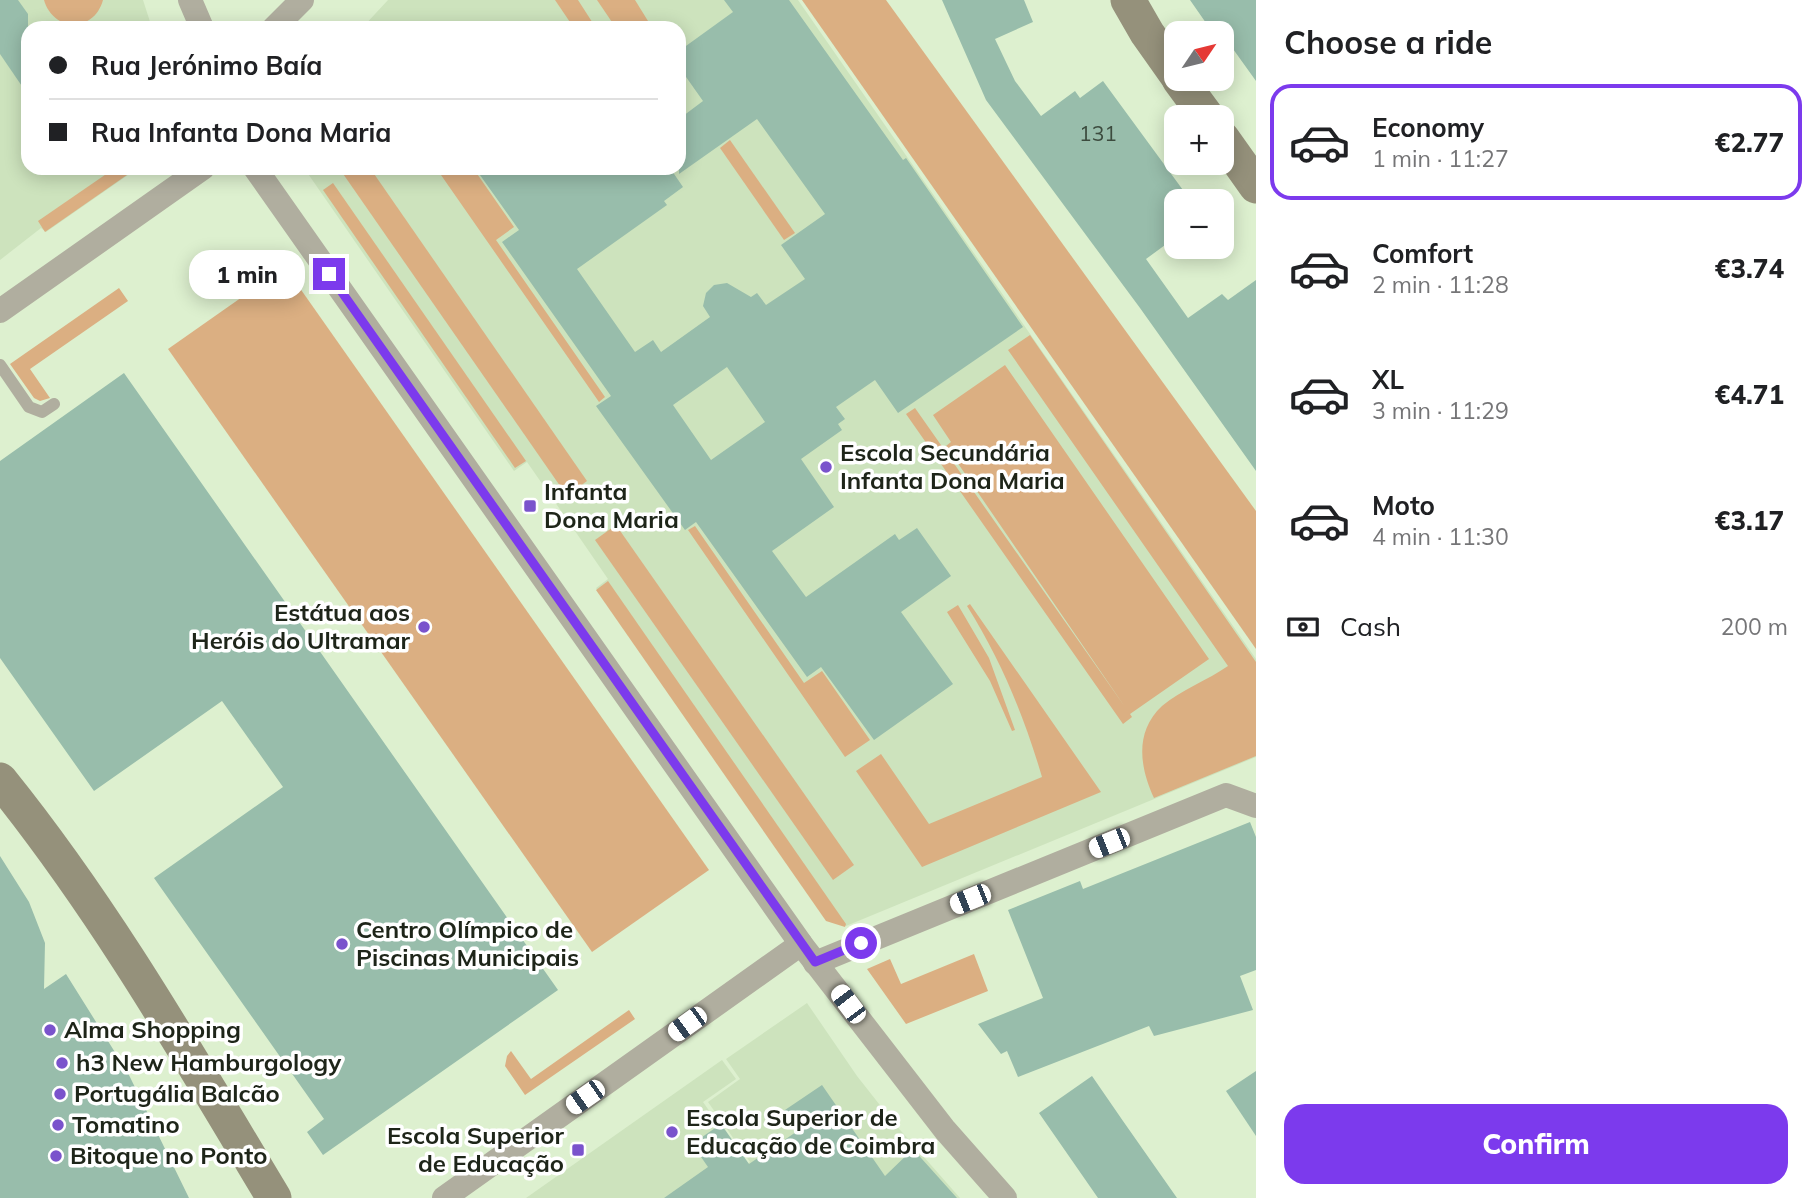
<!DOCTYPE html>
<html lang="en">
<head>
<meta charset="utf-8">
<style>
	:root { --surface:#fff; --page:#f6f6f6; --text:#202124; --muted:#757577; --line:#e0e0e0; --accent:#7c3aed }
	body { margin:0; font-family:Mulish,sans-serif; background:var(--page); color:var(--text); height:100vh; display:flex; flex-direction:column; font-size:26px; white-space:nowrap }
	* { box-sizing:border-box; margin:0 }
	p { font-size:23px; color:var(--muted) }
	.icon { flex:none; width:38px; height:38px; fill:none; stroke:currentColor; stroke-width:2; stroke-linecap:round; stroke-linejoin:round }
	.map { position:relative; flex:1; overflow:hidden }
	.sheet { display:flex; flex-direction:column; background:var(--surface); width:560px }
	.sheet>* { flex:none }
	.guide { position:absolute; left:21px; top:21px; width:665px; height:154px; border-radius:21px; box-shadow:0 4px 18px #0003; display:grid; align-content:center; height:154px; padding:0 28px; background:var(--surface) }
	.needle { width:46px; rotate:55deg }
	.buttons { position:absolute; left:1164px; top:21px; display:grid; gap:14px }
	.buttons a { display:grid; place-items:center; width:70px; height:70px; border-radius:14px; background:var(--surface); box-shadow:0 4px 18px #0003; font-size:35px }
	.end { position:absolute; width:32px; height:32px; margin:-16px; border:9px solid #7c3aed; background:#fff; box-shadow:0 0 0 4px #fff }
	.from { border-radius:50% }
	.bubble { position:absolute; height:49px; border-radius:21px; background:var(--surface); box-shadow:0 4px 18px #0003; font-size:23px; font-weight:800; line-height:49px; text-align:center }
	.car { position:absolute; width:21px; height:42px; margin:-21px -10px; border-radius:9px; box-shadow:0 0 5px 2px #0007; background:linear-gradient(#fff 24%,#345 0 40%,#fff 0 76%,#345 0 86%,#fff 0) }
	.guide b { display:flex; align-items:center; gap:24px; height:66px; font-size:26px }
	.guide b+b { border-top:2px solid var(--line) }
	.guide i { width:18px; height:18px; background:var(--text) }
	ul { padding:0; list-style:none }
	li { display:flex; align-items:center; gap:21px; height:116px; margin:0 14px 10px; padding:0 14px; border:4px solid transparent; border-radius:21px }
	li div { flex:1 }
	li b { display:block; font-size:26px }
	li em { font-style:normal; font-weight:800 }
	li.selected { border-color:var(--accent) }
	li>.icon { width:63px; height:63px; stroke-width:1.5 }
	h2 { padding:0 28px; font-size:32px; line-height:84px }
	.pay { display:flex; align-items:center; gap:18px; height:77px; padding:0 28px; font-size:26px }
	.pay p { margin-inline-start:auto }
	.button { display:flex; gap:14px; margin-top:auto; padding:14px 28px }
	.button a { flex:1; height:80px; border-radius:21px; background:var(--accent); color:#fff; font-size:28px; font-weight:800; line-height:80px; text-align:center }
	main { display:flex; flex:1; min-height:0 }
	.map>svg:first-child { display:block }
</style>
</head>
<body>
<main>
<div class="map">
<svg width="1256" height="1198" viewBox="0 0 1256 1198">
	<rect width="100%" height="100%" fill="#ddf0cf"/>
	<g fill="#cde3bd">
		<path d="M 0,0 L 143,0 L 152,28 L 28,28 L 28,168 L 138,168 L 46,232 L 41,228 L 0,260 Z"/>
		<path d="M 388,0 L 798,0 L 1256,659 L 1256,757 L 846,926 L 827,920 L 596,588 L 608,579 L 566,518 L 527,462 L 514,471 L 304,168 L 679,168 L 679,28 L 362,28 Z"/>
		<path d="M 807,1003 L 857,1076 L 894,1123 L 960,1198 L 754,1198 L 736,1172 L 750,1162 L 708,1102 L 740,1079 L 726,1059 Z"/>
		<path d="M 722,1060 L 736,1079 L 703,1102 L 745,1162 L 749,1198 L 526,1198 Z"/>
	</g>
	<g fill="#dbaf82">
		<path d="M 44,0 L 103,0 C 94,33 53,32 44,0 Z"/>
		<path d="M 555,0 L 578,0 L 596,28 L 574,28 Z"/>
		<path d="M 597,0 L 635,0 L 648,21 L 637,28 L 616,28 Z"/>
		<path d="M 802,0 L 886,0 L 1256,511 L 1256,649 Z"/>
		<path d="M 730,140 L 795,233 L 784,240 L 720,148 Z"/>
		<path d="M 115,168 L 137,168 L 45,232 L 38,221 Z"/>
		<path d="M 339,168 L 370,168 L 587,481 L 567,496 Z"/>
		<path d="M 451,168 L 473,168 L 514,227 L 496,240 L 605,397 L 599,402 L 441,175 Z"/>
		<path d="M 333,183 L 526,461 L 515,468 L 323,190 Z"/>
		<path d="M 285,267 L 709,870 L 592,952 L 168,349 Z"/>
		<path d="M 119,288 L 128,301 L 30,369 L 50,398 L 40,401 L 34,398 L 10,364 Z"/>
		<path d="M 1030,335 L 1256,662 L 1256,756 L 1154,798 C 1140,768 1134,732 1162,706 C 1181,690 1208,680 1228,666 L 1008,350 Z"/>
		<path d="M 1005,365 L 1209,659 L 1130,714 L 1132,717 L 1123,724 L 906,414 L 915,408 L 1125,707 L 946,446 L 951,442 L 933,415 Z"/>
		<path d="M 616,525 L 854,865 L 833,880 L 595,540 Z"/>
		<path d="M 695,526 L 804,683 L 822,671 L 870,740 L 845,757 L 688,530 Z"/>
		<path d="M 608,581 L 846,924 L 845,927 L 826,921 L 596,590 Z"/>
		<path d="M 970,604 L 1101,792 L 922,867 L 856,771 L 881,754 L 929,824 L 1042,777 C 1024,716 1001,660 967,606 Z"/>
		<path d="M 958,605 L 989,658 L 1015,730 L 1012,731 L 990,681 L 947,612 Z"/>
		<path d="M 974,954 L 988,991 L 906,1024 L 867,969 L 890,959 L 901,984 Z"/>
		<path d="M 629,1010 L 635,1019 L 525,1095 L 505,1066 L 507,1056 L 511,1051 L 531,1079 Z"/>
	</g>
	<g fill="#98bdab" fill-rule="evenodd">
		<path d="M 0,0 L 18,0 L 28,14 L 28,95 L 0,54 Z"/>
		<path d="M 724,0 L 789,0 L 903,160 L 906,158 L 1023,327 L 898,413 L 875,380 L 836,407 L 845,419 L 838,424 L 842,430 L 801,459 L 834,507 L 772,551 L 806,597 L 895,534 L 899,540 L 917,528 L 951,576 L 901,612 L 953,684 L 874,740 L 821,667 L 807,677 L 696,522 L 685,530 L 596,406 L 611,396 L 502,242 L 519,230 L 475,168 L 670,168 L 683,187 L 664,201 L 667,205 L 577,269 L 635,352 L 653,340 L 661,352 L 710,317 L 703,306 L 706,293 L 714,285 L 727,283 L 751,297 L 757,293 L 766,305 L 805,279 L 781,245 L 825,214 L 757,119 L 679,174 L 679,119 L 703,101 L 679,67 L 679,51 L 733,12 ZM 727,367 L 765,422 L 711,460 L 673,405 Z"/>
		<path d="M 942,0 L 1024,0 L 1033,22 L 995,39 L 1015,81 L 1041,116 L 1075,91 L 1080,98 L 1103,81 L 1191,201 L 1176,201 L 1176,237 L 1146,259 L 1188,318 L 1222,294 L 1228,300 L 1256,280 L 1256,471 L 1140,308 L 986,100 Z"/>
		<path d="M 1190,0 L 1256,0 L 1256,81 L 1223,35 L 1213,33 Z"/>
		<path d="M 124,373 L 558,990 L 323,1155 L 307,1132 L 324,1119 L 154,878 L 283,787 L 222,701 L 94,791 L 0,658 L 0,461 Z"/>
		<path d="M 1250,822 L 1256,837 L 1256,970 L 1240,976 L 1253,1010 L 1154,1036 L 1149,1026 L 1018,1077 L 1007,1051 L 1001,1054 L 978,1024 L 1043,998 L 1008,910 L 1080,881 L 1083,889 Z"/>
		<path d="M 0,856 L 29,902 L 45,943 L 44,989 L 66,974 L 128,1073 L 189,1198 L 0,1198 Z"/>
		<path d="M 1256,1071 L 1256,1136 L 1226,1091 Z"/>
		<path d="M 1092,1076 L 1123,1121 L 1177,1198 L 1098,1198 L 1039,1113 Z"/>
		<path d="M 822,1085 L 885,1176 L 913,1149 L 957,1198 L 664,1198 L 708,1167 L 692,1144 L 721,1124 L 749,1164 L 796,1132 L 782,1112 Z"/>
	</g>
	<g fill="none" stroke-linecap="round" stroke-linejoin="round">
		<path stroke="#b0ae9f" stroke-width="12" d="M 0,365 L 29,407 L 42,412 L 54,404"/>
		<g stroke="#b0ae9f" stroke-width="24">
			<path d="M 190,0 L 202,28"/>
			<path d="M 274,28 L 302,0"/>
			<path d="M 255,168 L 801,944 L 945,1130 L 1005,1198"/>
			<path d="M 0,311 L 203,168"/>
			<path d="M 815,963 L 1226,795 L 1256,806"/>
			<path d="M 444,1198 L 801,944"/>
		</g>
		<g stroke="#95917b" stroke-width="35">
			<path d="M 1128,0 L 1147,33 L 1176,74"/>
			<path d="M 1179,79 L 1207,117"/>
			<path d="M 1222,138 L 1256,186"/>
			<path d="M 0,780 C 105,910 188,1055 274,1198"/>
		</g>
	</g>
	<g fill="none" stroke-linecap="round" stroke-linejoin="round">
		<path stroke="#7c3aed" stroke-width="9" d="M 329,274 L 815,962 L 861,943"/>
	</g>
	<g fill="#7a53cc" stroke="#fff" stroke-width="2.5">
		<circle cx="826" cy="467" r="7"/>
		<rect x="523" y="499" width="14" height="14" rx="3.5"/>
		<circle cx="424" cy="627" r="7"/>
		<circle cx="342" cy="944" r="7"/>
		<circle cx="50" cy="1030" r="7"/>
		<circle cx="62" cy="1063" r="7"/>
		<circle cx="60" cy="1094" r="7"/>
		<circle cx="58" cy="1125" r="7"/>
		<circle cx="672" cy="1132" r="7"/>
		<rect x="571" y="1143" width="14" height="14" rx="3.5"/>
		<circle cx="56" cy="1156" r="7"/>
	</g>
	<g text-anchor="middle" stroke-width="7" stroke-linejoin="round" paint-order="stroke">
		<g font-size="21" fill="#3c4b3e">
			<text x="1098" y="141">131</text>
		</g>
		<g font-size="24" font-weight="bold" fill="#1e2519" stroke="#fff" text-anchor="start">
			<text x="840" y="461">Escola Secundária<tspan x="840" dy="28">Infanta Dona Maria</tspan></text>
			<text x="544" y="500">Infanta<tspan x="544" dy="28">Dona Maria</tspan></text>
			<text x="410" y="621" text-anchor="end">Estátua aos<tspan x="410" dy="28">Heróis do Ultramar</tspan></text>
			<text x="356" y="938">Centro Olímpico de<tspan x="356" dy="28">Piscinas Municipais</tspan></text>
			<text x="64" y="1038">Alma Shopping</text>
			<text x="76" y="1071">h3 New Hamburgology</text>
			<text x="74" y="1102">Portugália Balcão</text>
			<text x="686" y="1126">Escola Superior de<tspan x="686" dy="28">Educação de Coimbra</tspan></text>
			<text x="72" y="1133">Tomatino</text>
			<text x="564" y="1144" text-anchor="end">Escola Superior<tspan x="564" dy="28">de Educação</tspan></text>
			<text x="70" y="1164">Bitoque no Ponto</text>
		</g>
	</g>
</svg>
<div class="buttons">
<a><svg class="needle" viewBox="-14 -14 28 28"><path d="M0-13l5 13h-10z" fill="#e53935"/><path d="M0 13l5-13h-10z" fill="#757577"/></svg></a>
<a>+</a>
<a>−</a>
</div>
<i class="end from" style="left:861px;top:943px"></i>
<i class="end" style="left:329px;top:274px"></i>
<div class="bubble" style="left:189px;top:250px;width:116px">1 min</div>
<i class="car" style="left:1109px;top:843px;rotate:248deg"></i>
<i class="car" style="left:970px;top:899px;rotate:248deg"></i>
<i class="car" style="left:848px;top:1004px;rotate:323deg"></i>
<i class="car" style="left:687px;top:1024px;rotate:234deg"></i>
<i class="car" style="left:585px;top:1097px;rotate:235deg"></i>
<div class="guide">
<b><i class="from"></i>Rua Jerónimo Baía</b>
<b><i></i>Rua Infanta Dona Maria</b>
</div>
</div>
<section class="sheet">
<h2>Choose a ride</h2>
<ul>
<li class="selected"><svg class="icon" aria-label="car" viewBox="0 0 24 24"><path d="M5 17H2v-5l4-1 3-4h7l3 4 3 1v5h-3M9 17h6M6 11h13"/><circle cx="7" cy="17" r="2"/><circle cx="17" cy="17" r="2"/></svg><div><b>Economy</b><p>1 min · 11:27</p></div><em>€2.77</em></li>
<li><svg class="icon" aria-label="car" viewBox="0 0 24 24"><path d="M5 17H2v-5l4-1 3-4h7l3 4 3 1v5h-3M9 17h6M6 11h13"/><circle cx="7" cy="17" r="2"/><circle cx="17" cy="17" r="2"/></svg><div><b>Comfort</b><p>2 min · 11:28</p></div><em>€3.74</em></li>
<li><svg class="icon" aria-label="car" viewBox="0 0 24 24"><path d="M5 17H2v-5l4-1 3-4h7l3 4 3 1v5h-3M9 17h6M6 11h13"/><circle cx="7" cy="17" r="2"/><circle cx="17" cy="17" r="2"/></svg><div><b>XL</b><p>3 min · 11:29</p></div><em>€4.71</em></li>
<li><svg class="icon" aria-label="car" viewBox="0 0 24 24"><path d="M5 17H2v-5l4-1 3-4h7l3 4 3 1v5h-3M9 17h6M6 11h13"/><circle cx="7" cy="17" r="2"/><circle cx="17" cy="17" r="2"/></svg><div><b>Moto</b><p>4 min · 11:30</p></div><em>€3.17</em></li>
</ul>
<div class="pay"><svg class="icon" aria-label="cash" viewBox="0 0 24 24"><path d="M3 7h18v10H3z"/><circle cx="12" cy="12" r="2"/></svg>Cash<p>200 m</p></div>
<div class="button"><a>Confirm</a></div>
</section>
</main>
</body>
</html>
